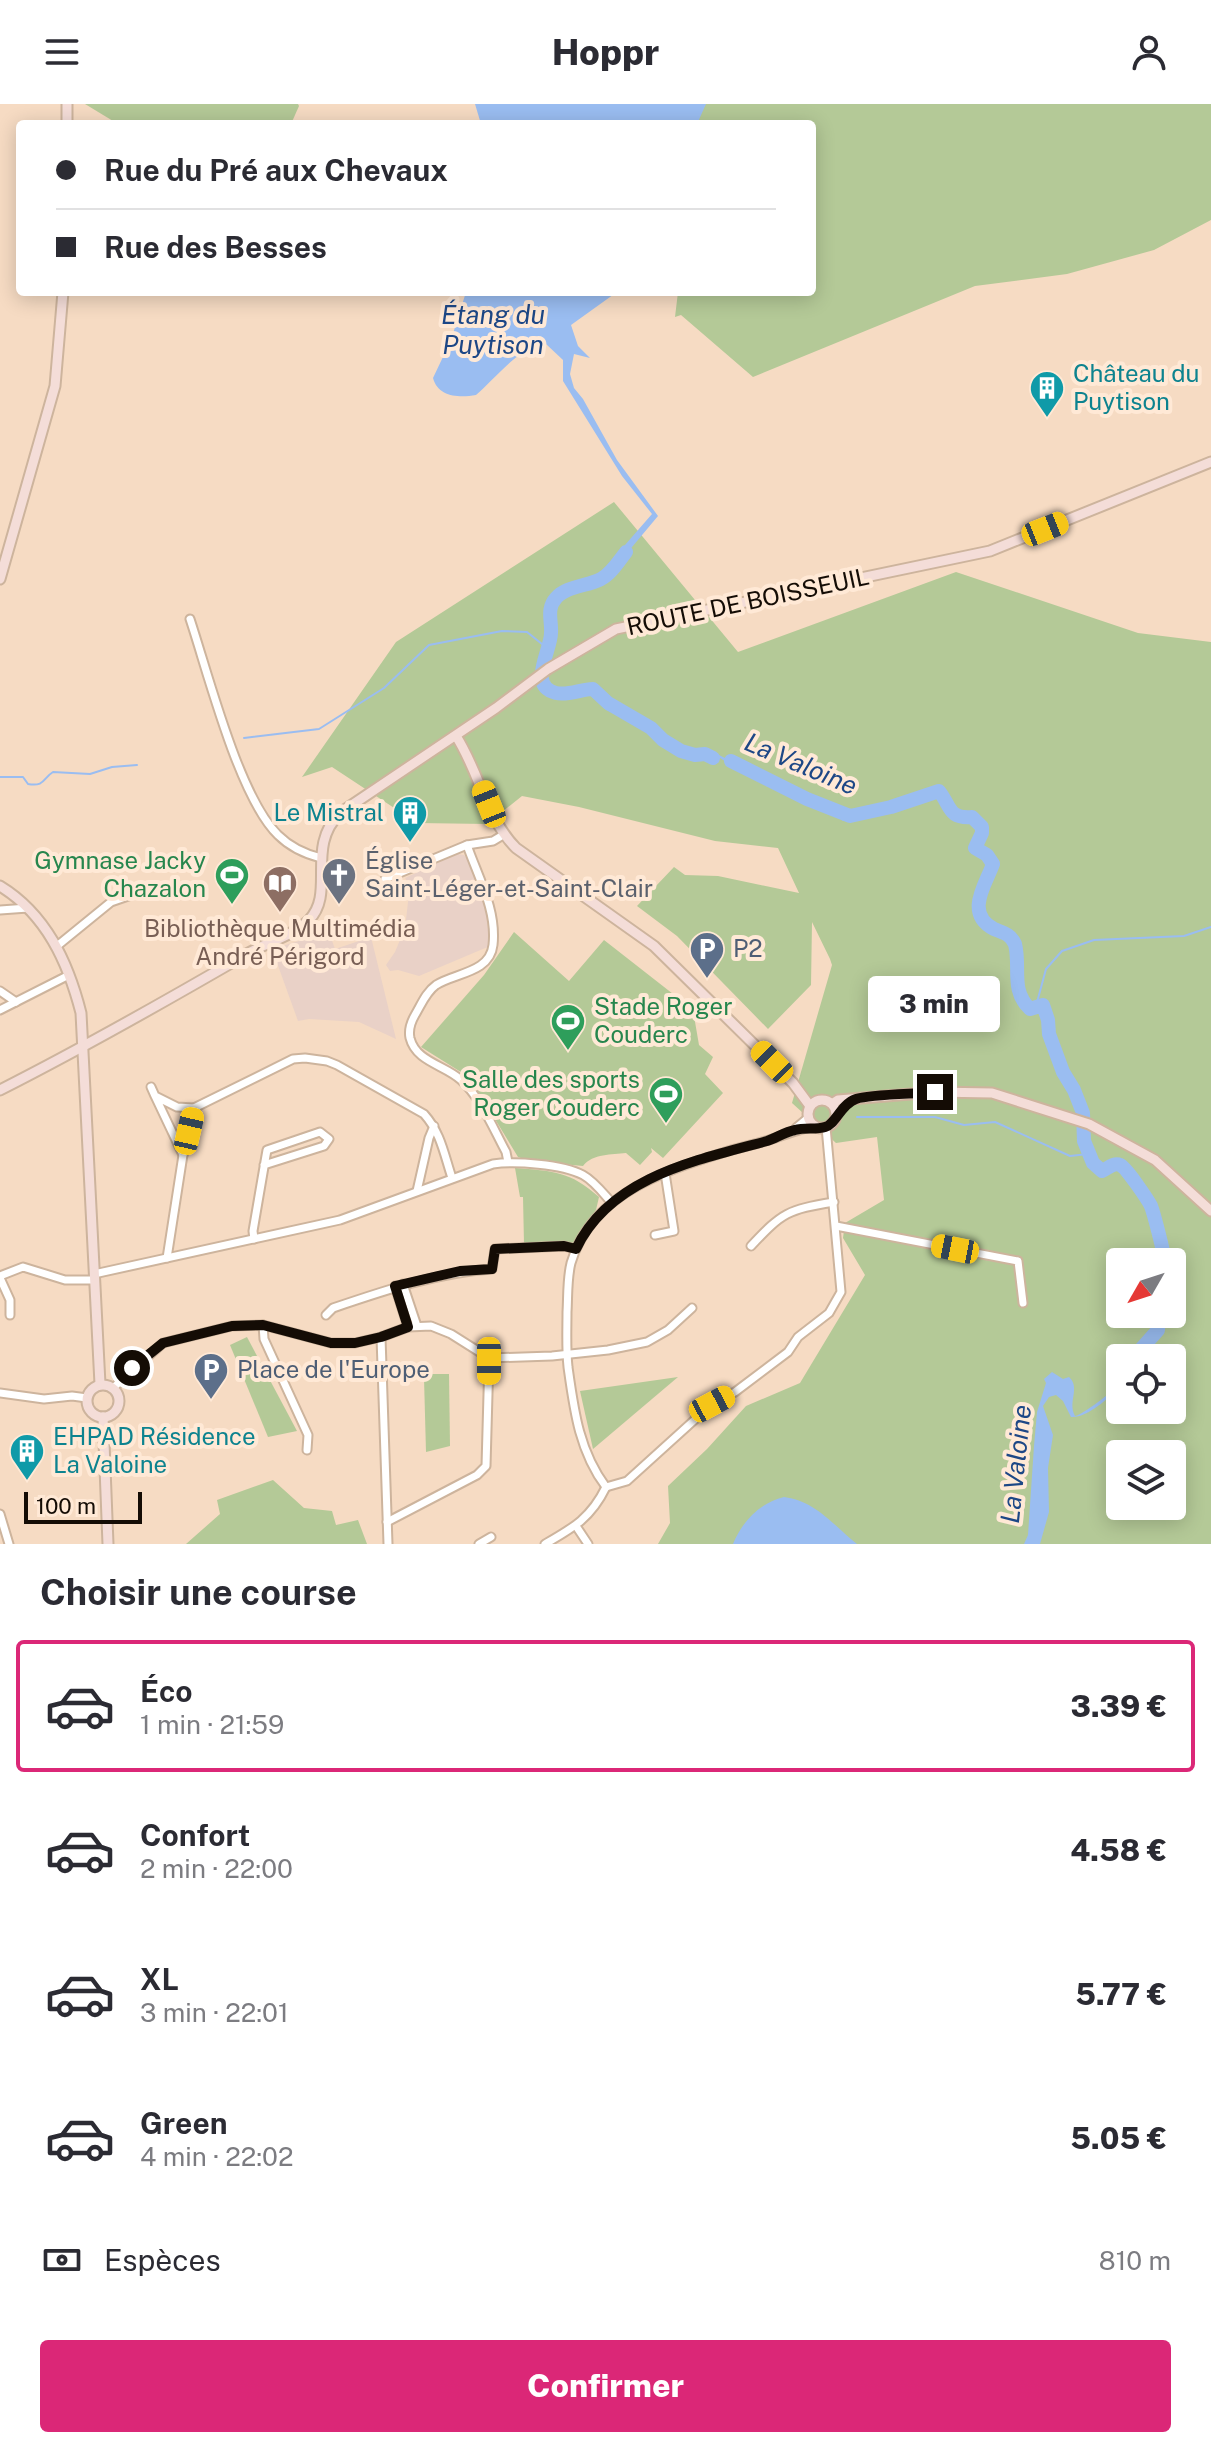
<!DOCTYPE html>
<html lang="fr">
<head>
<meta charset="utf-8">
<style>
	:root { --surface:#fff; --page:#f2f2f3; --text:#2b2b33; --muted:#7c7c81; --line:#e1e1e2; --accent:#db2777 }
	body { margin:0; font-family:"Public Sans",sans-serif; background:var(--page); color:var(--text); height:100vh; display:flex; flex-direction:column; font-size:30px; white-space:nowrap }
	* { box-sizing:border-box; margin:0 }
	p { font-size:26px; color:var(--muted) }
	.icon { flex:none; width:44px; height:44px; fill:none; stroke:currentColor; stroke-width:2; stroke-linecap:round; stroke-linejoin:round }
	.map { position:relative; height:1440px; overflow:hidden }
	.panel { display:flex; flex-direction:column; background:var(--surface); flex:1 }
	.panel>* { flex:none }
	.top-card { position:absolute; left:16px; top:16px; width:800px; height:176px; border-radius:8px; box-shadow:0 4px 20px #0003; display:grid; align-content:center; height:176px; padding:0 40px; background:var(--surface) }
	.needle { width:52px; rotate:231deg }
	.controls { position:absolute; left:1106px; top:1144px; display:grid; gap:16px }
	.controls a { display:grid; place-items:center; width:80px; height:80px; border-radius:8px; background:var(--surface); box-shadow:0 4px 20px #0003; font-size:40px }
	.scale { position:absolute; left:24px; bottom:20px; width:118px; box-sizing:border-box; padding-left:8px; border:4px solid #140c05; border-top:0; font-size:22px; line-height:28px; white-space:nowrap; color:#140c05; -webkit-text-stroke:6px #ffe9d6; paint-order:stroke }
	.end { position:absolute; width:36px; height:36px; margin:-18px; border:10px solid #140c05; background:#fff; box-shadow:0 0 0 4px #fff }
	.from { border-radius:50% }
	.bubble { position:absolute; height:56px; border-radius:8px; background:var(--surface); box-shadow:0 4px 20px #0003; font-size:26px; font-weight:800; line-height:56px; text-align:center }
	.car { position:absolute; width:24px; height:48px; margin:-24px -12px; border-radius:10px; box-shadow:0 0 6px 2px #0007; background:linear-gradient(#f5c518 24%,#345 0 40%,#f5c518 0 76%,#345 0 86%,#f5c518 0) }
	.top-card b { display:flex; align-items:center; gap:28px; height:76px; font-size:30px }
	.top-card b+b { border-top:2px solid var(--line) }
	.top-card i { width:20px; height:20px; background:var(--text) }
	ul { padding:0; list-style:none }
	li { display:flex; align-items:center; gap:24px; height:132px; margin:0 16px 12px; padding:0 24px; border:4px solid transparent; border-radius:8px }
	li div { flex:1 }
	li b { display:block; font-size:30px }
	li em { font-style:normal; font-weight:800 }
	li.active { border-color:var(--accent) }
	li>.icon { width:72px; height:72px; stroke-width:1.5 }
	h2 { padding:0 40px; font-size:36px; line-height:96px }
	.pay { display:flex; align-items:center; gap:20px; height:88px; padding:0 40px; font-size:30px }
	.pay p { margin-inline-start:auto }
	.cta { display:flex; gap:16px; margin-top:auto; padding:16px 40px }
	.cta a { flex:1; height:92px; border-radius:8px; background:var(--accent); color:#fff; font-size:32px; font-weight:800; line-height:92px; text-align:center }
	header { display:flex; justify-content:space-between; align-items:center; height:104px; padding:0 40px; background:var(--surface); font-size:36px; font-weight:800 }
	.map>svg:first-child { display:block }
</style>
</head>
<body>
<header><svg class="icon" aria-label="menu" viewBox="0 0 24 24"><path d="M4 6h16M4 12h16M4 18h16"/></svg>Hoppr<svg class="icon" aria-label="person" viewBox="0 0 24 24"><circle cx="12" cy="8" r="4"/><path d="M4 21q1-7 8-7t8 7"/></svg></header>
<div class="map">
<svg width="1211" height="1440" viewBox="0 0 1211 1440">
	<rect width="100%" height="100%" fill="#f6dbc3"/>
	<g fill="#e9d1c7">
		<path d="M 457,750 L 464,751 L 468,756 L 485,801 L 490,842 L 419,872 L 398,866 L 390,867 L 386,861 L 395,848 L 405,824 L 410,781 L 405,774 Z"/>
		<path d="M 329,828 L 335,845 L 371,833 L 396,935 L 359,918 L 309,915 L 298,917 L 272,845 Z"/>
	</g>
	<g fill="#b4c997" fill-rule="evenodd">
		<path d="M 85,0 L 298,0 L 299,2 L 291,20 L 118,20 Z"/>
		<path d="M 622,0 L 1211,0 L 1211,116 L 1154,146 L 1067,170 L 975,182 L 753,273 L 681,211 L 675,213 L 678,188 L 812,188 L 812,20 L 652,20 Z"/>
		<path d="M 614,398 L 738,548 L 956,468 L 1138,529 L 1211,538 L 1211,1440 L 658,1440 L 670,1419 L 668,1382 L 707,1345 L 746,1302 L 800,1279 L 865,1171 L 843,1134 L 845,1119 L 884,1096 L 877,1033 L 836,1039 L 792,999 L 832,861 L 830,855 L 812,818 L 811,881 L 768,925 L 677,832 L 637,802 L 674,763 L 685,771 L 718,772 L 799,789 L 778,744 L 715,737 L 579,703 L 522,692 L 487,720 L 417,719 L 332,663 L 302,673 L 396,538 ZM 1120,1158 L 1172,1158 L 1172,1210 L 1120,1210 ZM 1120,1254 L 1172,1254 L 1172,1306 L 1120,1306 ZM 1120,1350 L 1172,1350 L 1172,1402 L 1120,1402 Z"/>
		<path d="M 514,828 L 569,877 L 604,836 L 682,897 L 694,912 L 699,941 L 713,953 L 705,970 L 723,989 L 663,1054 L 651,1044 L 652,1048 L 640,1061 L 626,1049 C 612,1051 593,1049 583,1062 L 530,1057 L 518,1053 L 476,984 L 464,970 L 421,943 L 484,871 Z"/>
		<path d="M 515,1064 C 553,1067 570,1067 599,1093 L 596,1106 L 573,1139 L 524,1140 L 523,1093 L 520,1093 Z"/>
		<path d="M 247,1233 L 297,1327 L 268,1333 L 230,1241 Z"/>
		<path d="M 426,1270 L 449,1270 L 450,1342 L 426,1348 L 424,1274 Z"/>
		<path d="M 678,1273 L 593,1345 L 580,1287 Z"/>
		<path d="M 273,1376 L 304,1404 L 332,1407 L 336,1421 L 358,1416 L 367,1440 L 186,1440 L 220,1410 L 217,1396 Z"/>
	</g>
	<g fill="#9abdf1">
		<path d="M 475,0 L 706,0 L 697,20 L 481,20 Z"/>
		<path d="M 466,188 L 617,188 L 571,221 L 578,242 L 590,254 L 574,250 L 570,270 L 574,284 L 583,295 L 617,356 L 658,412 L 622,455 L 607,479 L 559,494 C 542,523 564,542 535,568 L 543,560 L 551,530 L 549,516 L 555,495 L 562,489 L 605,474 L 628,446 L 625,441 L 652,410 L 622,372 L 563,277 L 563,256 L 546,240 C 522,239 493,277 476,291 C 459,294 438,293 433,274 L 451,236 Z"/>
		<path d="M 542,577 L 546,579 L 545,583 L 556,589 L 593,585 L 608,599 L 651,624 L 663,636 L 681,647 L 693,651 L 719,651 L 807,695 L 850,712 L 891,703 L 939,687 C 951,702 948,715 972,713 L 982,723 L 975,744 L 987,751 L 993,760 C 986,780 964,809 994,825 C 1004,829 1010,830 1015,840 L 1017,887 L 1030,905 L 1043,901 L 1048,916 L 1049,930 L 1063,968 L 1074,986 L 1083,1009 L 1077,1008 L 1074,990 L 1060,972 L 1050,938 L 1045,931 L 1043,908 L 1039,905 L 1028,908 C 1016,897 1009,879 1012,862 C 1013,853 1017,847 1011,838 C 1001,823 979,826 977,804 C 975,786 985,779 989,763 L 986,755 L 975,750 L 971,742 L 981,727 L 973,717 C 956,714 946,711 941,693 L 937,691 L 889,707 L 843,717 L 830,706 L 809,700 L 772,681 L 753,675 L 720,654 L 692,654 L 676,648 L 644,621 L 606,606 L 593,588 L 551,591 L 540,579 Z"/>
		<path d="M 1052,1268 L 1063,1275 L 1069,1273 C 1081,1284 1067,1298 1075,1312 C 1084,1310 1112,1288 1120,1280 L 1120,1283 C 1108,1294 1088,1314 1071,1313 L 1063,1297 L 1056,1291 L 1049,1293 L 1043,1302 L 1053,1331 L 1048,1364 L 1049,1408 L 1040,1440 L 1024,1440 L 1028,1431 L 1034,1342 L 1037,1308 L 1046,1279 L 1044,1275 Z"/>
		<path d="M 784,1393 C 816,1397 834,1422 857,1440 L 733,1440 C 742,1418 759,1399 784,1393 Z"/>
	</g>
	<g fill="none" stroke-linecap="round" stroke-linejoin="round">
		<g stroke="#9abdf1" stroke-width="2">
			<path d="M 244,634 L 319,625 L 384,584 L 429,541 L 502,527 L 527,528 L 547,544"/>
			<path d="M 0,673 L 23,673 L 28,680 C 45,683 43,674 53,668 L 90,670 L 112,663 L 137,661"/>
			<path d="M 1036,902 L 1046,865 L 1062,847 L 1094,836 L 1184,832 L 1211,823"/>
			<path d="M 857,1013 L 935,1013 L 964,1021 L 995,1018 L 1070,1052 L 1088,1050"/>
		</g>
		<g stroke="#9abdf1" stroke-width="14">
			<path d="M 626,448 C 619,457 611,470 601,475 C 588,482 566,482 556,494 C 546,505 552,517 551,529 C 551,547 527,582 556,589 C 568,592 581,585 593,585 L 608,599 L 651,624 L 663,636 L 681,647 L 695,651 L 705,650 L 713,654"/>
			<path d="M 731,657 L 807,695 L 850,712 L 891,703 L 939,687 C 951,702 948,715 972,713 L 982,723 L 982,729 L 975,744 L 987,751 L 993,760 C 986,780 964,809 994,825 C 1004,829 1010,830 1015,840 C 1021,864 1010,886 1030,905 L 1043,901 L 1048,916 L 1049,930 L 1063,968 L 1074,986 L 1083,1009 L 1084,1037 L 1093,1059 L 1102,1067 C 1107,1065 1114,1058 1120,1061 C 1126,1063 1148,1096 1151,1102 C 1154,1110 1163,1145 1164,1153 L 1160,1158"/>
			<path d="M 1133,1254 L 1158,1226 L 1159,1210"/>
		</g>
		<g stroke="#cdb49d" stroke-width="11">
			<g id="street">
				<path d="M 190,515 C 208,569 239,693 278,731 C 289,742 305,750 321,754"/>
				<path d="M 467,741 C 478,773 497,806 493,841 C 490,869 454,869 436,881 C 426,888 421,901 415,911 C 411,918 408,925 410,934 C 416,958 445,961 461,976 C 481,994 493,1024 506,1048 L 508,1058"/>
				<path d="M 385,775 L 467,741 L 493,737 L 503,731"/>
				<path d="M 0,806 L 28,804"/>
				<path d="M 57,842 L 111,798 L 134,790"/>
				<path d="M 0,887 L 16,898"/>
				<path d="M 0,906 L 69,871"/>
				<path d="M 151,983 L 155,992 L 177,1003 L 194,1004 L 183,1051 L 155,992"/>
				<path d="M 194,1004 L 293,955 L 305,954 L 327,957 L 337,961 L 424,1010 C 441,1029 444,1050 452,1074"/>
				<path d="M 796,1024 L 808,1014"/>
				<path d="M 417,1087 L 429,1034 L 434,1022"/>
				<path d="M 836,1122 L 1018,1157 L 1023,1199"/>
				<path d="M 655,1131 L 674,1127 L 665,1069"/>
				<path d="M 254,1135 L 253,1127 L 264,1063 L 267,1046 L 320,1028 L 329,1035 L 324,1042 L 264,1061"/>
				<path d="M 751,1142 C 783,1108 787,1106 834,1098"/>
				<path d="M 167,1154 L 183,1051"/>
				<path d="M 94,1170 L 340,1116 L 493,1060 C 515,1057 562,1060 583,1071 C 594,1077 603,1089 611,1098"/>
				<path d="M 0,1172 L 23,1163 L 65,1176 L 95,1176"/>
				<path d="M 0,1174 L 10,1196 L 10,1211"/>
				<path d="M 403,1180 L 417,1222"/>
				<path d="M 395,1182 L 408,1223"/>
				<path d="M 326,1211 L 333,1204 C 386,1186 436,1169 492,1165 L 495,1145 L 564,1142 L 576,1145"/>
				<path d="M 263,1221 L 264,1235 L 308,1331 L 307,1346"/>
				<path d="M 381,1233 L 388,1440"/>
				<path d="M 113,1284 L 163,1239 L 232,1222 L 263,1221 L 331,1239 L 355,1239 L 381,1233 L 408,1223 L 431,1222 L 451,1230 L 489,1254 L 552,1252 L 608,1246 L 647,1238 L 668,1226 L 692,1204"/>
				<path d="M 0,1289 L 44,1295 L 72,1292 L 87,1294"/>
				<path d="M 606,1383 C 579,1347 574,1306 568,1263 C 566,1244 567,1226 567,1208 C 568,1192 567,1175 571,1159 C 591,1091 661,1068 722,1049 C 737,1044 753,1041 769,1036 C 785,1031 798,1025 815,1022"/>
				<path d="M 606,1383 L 627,1377 L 712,1300 L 735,1288 L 788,1248 L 798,1233 L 829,1209 L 841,1188 L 826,1023"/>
				<path d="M 0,1410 L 9,1440"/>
				<path d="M 387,1418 L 477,1371 L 486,1362 L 489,1254"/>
				<path d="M 576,1422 L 588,1440"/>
				<path d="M 479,1440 L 491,1433"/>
				<path d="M 545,1440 C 573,1424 591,1414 606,1383"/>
			</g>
		</g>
		<g stroke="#cdb49d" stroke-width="13">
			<g id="secondary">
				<path d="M 67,20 L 67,0"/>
				<path d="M 0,475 L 55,282 L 63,188"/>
				<path d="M 456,632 C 479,667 486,714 516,744 L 654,842 L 793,979 L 810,1002"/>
				<path d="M 0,782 C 46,810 68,858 81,909 L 100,1280"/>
				<path d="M 0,986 C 83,944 164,898 245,851 C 265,839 293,832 309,816 C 336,789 305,743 340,709 L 496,604 L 548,565 L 616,525 L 990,447 L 1211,358"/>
				<circle cx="822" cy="1010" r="14"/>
				<path d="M 832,1000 L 838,996 L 935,988 L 992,989 L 1089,1020 L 1155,1056 L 1211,1107"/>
				<circle cx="103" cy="1297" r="16"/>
				<path d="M 103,1313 L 108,1440"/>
			</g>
		</g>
		<use href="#street" stroke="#fff" stroke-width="7"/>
		<use href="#secondary" stroke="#f4ddd8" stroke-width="9"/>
	</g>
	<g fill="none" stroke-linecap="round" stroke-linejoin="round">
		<path stroke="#140c05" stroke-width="10" d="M 132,1264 L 163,1239 L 232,1222 L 263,1221 L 331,1239 L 355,1239 L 381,1233 L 408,1223 L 395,1182 L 460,1167 L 492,1165 L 495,1145 L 564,1142 L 576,1145 C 610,1073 697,1056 767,1037 C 776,1034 785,1028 795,1026 C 805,1023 816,1026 825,1023 C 835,1021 841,1000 856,995 C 870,990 917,990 935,988"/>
	</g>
	<defs>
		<g id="building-pin" transform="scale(1.8)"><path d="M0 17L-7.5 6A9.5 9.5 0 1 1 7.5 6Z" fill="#0f9aa8" stroke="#ffe9d6"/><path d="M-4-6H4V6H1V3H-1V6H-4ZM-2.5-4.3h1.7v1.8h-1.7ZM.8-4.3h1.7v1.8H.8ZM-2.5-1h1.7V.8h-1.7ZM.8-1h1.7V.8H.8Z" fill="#fff"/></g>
		<g id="stadium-pin" transform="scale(1.8)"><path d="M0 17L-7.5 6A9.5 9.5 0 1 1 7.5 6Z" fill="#2e9e5b" stroke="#ffe9d6"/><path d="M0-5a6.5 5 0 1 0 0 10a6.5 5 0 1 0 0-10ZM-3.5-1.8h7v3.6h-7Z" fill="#fff"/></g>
		<g id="church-pin" transform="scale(1.8)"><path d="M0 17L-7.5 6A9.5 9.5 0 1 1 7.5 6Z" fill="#6b7280" stroke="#ffe9d6"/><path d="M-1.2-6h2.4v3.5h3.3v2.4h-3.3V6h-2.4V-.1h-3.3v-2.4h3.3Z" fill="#fff"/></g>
		<g id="library-pin" transform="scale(1.8)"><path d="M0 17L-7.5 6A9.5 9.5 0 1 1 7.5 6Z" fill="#8d6e63" stroke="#ffe9d6"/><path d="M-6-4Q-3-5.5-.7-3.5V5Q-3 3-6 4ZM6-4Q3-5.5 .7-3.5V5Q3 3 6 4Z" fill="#fff"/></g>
		<g id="parking-pin" transform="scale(1.8)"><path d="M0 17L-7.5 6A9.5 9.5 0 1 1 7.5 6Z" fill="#5c6f8a" stroke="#ffe9d6"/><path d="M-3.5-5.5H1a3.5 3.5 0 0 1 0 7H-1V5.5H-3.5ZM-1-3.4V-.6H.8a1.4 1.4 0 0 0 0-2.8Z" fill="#fff"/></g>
	</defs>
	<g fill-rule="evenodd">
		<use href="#building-pin" x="1047" y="284"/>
		<use href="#building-pin" x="410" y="709"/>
		<use href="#stadium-pin" x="232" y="771"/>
		<use href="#church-pin" x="339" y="771"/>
		<use href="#library-pin" x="280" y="779"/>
		<use href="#parking-pin" x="707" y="845"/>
		<use href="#stadium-pin" x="568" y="917"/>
		<use href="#stadium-pin" x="666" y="990"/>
		<use href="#parking-pin" x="211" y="1266"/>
		<use href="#building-pin" x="27" y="1347"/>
	</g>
	<g text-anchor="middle" stroke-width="8" stroke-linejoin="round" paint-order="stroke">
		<g font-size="24" fill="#0d838f" stroke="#ffe9d6" text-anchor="start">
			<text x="1073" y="278">Château du<tspan x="1073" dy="28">Puytison</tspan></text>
			<text x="384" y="717" text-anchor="end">Le Mistral</text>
			<text x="53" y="1341">EHPAD Résidence<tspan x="53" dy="28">La Valoine</tspan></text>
		</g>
		<g font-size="24" fill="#140c05" stroke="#ffe9d6">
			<text transform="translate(748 498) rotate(-12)" y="8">ROUTE DE BOISSEUIL</text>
		</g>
		<g font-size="24" fill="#27864d" stroke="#ffe9d6" text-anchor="end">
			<text x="206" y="765">Gymnase Jacky<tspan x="206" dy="28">Chazalon</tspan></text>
			<text x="594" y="911" text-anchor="start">Stade Roger<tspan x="594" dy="28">Couderc</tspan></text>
			<text x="640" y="984">Salle des sports<tspan x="640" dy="28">Roger Couderc</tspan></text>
		</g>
		<g font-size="24" fill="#5b616d" stroke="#ffe9d6" text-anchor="start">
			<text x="365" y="765">Église<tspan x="365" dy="28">Saint-Léger-et-Saint-Clair</tspan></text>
		</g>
		<g font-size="24" fill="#785e54" stroke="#ffe9d6">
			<text x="280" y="833">Bibliothèque Multimédia<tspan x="280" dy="28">André Périgord</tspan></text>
		</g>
		<g font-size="24" fill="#4e5e75" stroke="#ffe9d6" text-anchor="start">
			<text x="733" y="853">P2</text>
			<text x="237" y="1274">Place de l'Europe</text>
		</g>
		<g font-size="26" font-style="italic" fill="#1d4786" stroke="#ffe9d6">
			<text x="493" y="220">Étang du<tspan x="493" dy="30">Puytison</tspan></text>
			<text transform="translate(801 660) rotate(23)" y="9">La Valoine</text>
			<text transform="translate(1016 1360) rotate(-84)" y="9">La Valoine</text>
		</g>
	</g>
</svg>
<div class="controls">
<a><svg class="needle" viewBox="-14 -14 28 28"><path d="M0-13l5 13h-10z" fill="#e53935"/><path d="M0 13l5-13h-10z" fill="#7c7c81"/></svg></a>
<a><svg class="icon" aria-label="locate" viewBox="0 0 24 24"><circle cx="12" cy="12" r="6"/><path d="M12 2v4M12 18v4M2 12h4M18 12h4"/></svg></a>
<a><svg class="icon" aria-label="layers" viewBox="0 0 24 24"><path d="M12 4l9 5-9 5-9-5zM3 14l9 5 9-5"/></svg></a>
</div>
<div class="scale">100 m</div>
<i class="end from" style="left:132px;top:1264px"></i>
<i class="end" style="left:935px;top:988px"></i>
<div class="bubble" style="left:868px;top:872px;width:132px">3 min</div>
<i class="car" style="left:1045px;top:425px;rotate:68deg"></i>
<i class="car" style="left:489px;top:700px;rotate:338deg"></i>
<i class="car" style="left:772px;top:958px;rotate:315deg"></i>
<i class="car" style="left:189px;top:1027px;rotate:13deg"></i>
<i class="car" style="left:955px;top:1145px;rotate:281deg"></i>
<i class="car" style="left:489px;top:1257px;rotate:180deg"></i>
<i class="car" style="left:712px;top:1300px;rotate:62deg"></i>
<div class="top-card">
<b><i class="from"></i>Rue du Pré aux Chevaux</b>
<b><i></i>Rue des Besses</b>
</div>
</div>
<section class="panel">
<h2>Choisir une course</h2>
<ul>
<li class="active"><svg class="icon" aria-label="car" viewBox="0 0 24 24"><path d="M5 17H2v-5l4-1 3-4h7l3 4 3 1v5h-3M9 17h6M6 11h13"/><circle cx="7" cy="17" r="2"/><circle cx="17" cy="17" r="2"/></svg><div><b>Éco</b><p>1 min · 21:59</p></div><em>3.39 €</em></li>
<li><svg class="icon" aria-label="car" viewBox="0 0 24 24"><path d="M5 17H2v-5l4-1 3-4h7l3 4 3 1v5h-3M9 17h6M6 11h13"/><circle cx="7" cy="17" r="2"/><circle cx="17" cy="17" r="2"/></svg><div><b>Confort</b><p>2 min · 22:00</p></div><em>4.58 €</em></li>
<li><svg class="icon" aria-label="car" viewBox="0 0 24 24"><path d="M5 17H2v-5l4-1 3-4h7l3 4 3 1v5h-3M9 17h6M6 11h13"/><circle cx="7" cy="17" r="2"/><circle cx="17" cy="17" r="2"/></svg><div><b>XL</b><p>3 min · 22:01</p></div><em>5.77 €</em></li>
<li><svg class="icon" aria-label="car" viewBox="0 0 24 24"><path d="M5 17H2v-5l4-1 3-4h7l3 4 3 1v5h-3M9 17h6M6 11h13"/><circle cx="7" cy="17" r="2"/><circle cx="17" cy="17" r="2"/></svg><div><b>Green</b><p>4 min · 22:02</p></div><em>5.05 €</em></li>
</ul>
<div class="pay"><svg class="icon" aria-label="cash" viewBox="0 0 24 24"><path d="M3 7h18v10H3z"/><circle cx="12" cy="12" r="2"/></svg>Espèces<p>810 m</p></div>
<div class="cta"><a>Confirmer</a></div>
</section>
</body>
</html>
